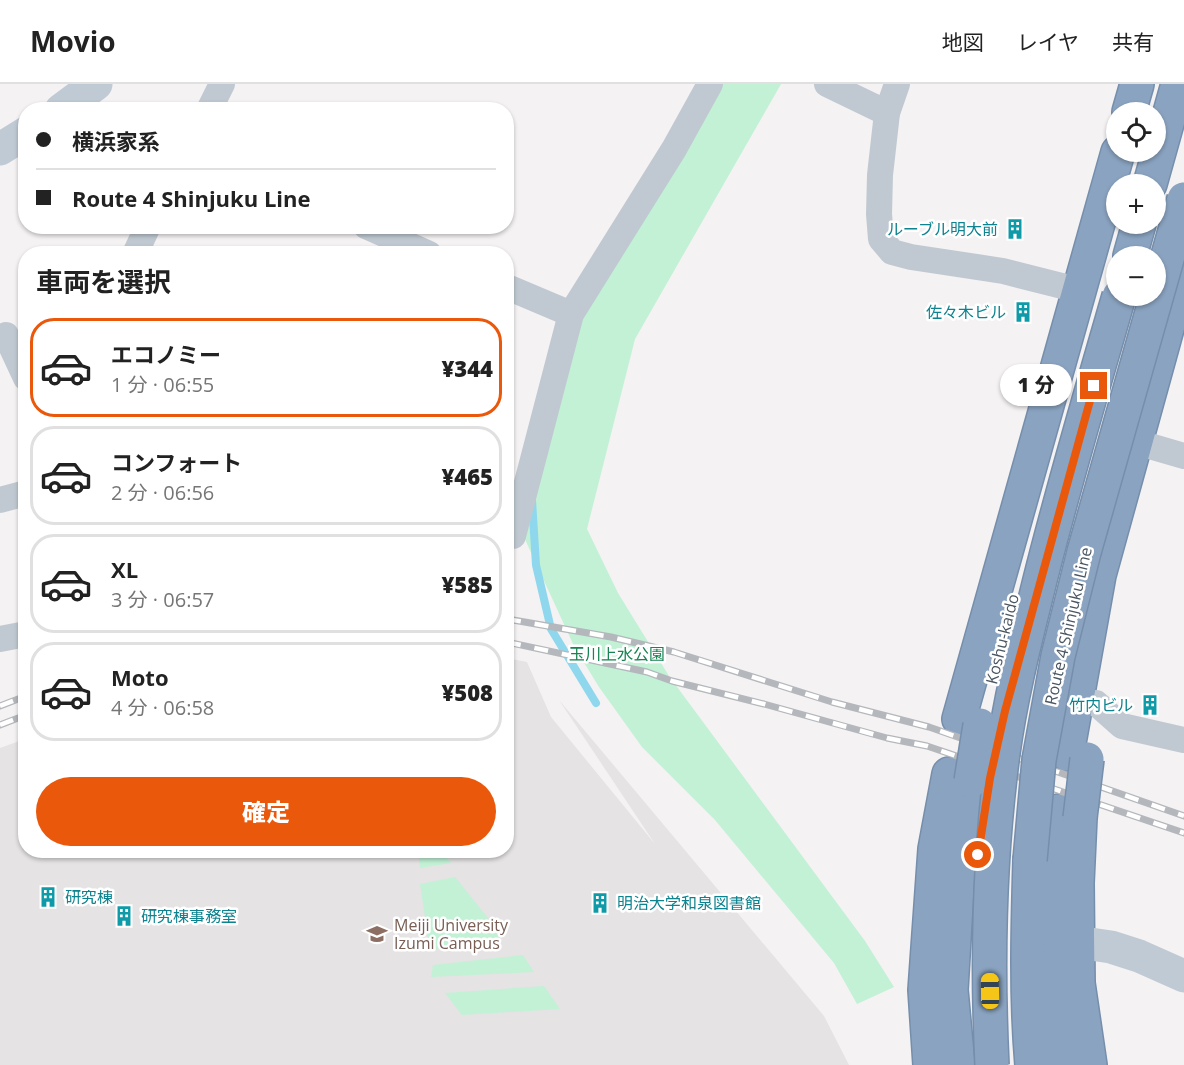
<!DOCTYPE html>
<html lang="ja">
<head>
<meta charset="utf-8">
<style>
	:root { --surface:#fff; --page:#f2f2f2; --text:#222; --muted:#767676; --line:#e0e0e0; --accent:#ea580c }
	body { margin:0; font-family:"Open Sans","Noto Sans JP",sans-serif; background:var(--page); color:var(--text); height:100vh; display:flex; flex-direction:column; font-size:22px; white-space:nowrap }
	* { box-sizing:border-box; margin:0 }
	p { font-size:20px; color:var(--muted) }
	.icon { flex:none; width:33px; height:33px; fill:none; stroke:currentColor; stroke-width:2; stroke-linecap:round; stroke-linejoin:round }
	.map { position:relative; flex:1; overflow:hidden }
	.drawer { position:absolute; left:18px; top:162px; width:496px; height:612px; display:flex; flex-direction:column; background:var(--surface); border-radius:24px; box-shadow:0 2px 4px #0004 }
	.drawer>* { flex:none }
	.banner { position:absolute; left:18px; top:18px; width:496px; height:132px; border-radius:24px; box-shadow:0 2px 4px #0004; display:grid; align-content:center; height:132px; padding:0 18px; background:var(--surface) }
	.controls { position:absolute; left:1106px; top:18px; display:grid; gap:12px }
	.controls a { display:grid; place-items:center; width:60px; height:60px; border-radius:50%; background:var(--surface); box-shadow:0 2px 4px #0004; font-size:30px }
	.end { position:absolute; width:27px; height:27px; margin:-14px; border:8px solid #ea580c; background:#fff; box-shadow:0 0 0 3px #fff }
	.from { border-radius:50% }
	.bubble { position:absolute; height:42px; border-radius:21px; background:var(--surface); box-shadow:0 2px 4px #0004; font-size:20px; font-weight:800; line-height:42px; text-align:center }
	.car { position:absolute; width:18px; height:36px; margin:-18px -9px; border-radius:8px; box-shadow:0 0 4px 2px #0007; background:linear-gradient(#f5c518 24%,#345 0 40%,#f5c518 0 76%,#345 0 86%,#f5c518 0) }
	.banner b { display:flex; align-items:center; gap:21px; height:57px; font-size:22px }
	.banner b+b { border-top:2px solid var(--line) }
	.banner i { width:15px; height:15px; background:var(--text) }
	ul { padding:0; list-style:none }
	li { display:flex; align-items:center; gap:18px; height:99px; margin:0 12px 9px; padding:0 6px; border:3px solid var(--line); border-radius:24px }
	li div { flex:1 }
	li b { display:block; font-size:22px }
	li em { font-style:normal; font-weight:800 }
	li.on { border-color:var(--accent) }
	li>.icon { width:54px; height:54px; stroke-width:1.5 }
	h2 { padding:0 18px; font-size:27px; line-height:72px }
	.cta { display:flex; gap:12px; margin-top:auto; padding:12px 18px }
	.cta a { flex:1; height:69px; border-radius:36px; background:var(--accent); color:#fff; font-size:24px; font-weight:800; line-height:69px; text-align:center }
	header { display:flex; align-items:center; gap:36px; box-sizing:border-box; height:84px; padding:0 30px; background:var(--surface); border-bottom:2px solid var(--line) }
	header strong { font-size:28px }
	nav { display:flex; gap:33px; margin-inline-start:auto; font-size:21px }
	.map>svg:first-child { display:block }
</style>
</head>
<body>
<header>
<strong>Movio</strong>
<nav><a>地図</a><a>レイヤ</a><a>共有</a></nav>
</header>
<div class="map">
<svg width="1184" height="981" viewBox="0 0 1184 981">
	<rect width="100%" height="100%" fill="#f4f2f2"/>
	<path fill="#e5e3e4" d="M 507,574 L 527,578 L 551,633 L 655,760 L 559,616 L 824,932 L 849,981 L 0,981 L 0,664 L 25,655 L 26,766 L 507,766 Z"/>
	<g fill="#c2f1d5">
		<path d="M 722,0 L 781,0 L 635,255 L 587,445 L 618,509 L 669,592 L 865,857 L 894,903 L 857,920 L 834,879 L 715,736 L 642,663 L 599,603 L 574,562 L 523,451 L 580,233 Z"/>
		<path d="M 418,767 L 440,767 L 451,779 L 420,784 Z"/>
		<path d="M 455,793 L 503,853 L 430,866 L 420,800 Z"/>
		<path d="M 523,871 L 534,888 L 431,893 L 433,881 Z"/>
		<path d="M 544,902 L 560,925 L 462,931 L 445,909 Z"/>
	</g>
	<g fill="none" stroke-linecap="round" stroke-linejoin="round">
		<path stroke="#8fd7ed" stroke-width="8" d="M 532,416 L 536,481 L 551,545 L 596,619"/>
		<g stroke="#758eac" stroke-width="36">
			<g id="highway">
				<path d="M 1129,28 L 1137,0"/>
				<path d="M 1150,100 L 1178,0"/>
				<path d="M 1130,172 L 1139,140"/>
				<path d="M 959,635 L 1118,68"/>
				<path d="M 1067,670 L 1099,491 L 1184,183"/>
				<path d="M 1059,727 C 1049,812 1053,896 1059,981"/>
				<path d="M 1080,734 L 1077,799 L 1078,899 L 1090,981"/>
				<path d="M 1030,776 C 1028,844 1026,913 1032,981"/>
				<path d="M 930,981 L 925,906 L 935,765 L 949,690"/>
				<path d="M 958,981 L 951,906 L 959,770 L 971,697"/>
			</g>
		</g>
		<g stroke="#c0c9d1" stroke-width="26">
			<path d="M 827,0 L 887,29"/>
			<path d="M 897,0 L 887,29 L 880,91 L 879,130 L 881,155 L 892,168 L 911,173 L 1003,187 L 1078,206"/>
			<path d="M 209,26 L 222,0"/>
			<path d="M 366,142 L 429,170"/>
			<path d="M 135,170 L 148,142"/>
			<path d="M 507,203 L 571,230"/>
			<path d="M 6,251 L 26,294"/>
			<path d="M 1153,363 L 1184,372"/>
			<path d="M 0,416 L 26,409"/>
			<path d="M 507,451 L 513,452 L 571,230 L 674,65 L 710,0"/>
			<path d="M 0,555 L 26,550"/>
			<path d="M 1096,619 L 1122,642 L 1184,656"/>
		</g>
		<g stroke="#c0cad5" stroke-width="33">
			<path d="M 61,26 L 96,0"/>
			<path d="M 0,65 L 26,49"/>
			<path d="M 1077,858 L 1111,863 L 1139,872 L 1184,892"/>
		</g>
		<use href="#highway" stroke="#8aa3c0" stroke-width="33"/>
		<g stroke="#b4b7bc" stroke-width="7">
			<g id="rail">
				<path d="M 507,535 L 611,553 L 674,568 L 832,618 L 929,643 L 1184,732"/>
				<path d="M 507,558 L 647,588 L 672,597 L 764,620 L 887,654 L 927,662 L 1184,749"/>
				<path d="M 0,622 L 26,612"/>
				<path d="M 0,641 L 26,631"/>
			</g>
		</g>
		<use href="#rail" stroke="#fff" stroke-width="4.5" stroke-dasharray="14" stroke-linecap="butt"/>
		<g stroke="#758eac" stroke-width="36" stroke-linecap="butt">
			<g id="highway-bridge">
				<path d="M 971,697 L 980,641"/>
				<path d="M 1080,734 L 1087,675"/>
				<path d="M 1030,776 L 1039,676 L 1058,572 L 1084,468 L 1184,115"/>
				<path d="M 992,981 C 987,877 989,772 1003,669 C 1011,610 1026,553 1040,496 C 1064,400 1092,306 1119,212"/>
			</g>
		</g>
		<use href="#highway-bridge" stroke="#8aa3c0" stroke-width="33"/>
	</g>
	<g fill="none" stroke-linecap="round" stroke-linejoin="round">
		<path stroke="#ea580c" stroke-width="8" d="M 978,771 L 990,694 L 1005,627 L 1094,302"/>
	</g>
	<defs>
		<g id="building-bare" transform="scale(1.62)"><path d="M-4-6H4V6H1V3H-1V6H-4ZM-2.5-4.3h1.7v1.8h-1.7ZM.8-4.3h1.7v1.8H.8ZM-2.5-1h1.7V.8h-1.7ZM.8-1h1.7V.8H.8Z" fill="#0f9aa8" stroke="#fff" stroke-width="2.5" paint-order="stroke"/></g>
		<g id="university-bare" transform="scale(1.62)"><path d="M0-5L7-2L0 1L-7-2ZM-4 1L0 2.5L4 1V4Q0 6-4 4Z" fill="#8d6e63" stroke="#fff" stroke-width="2.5" paint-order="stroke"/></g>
	</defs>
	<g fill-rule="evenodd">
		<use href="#building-bare" x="1015" y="145"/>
		<use href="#building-bare" x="1023" y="228"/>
		<use href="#building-bare" x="1150" y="621"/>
		<use href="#building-bare" x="48" y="813"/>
		<use href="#building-bare" x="600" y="819"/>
		<use href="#building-bare" x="124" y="832"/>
		<use href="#university-bare" x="377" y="850"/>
	</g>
	<g text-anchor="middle" stroke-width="5" stroke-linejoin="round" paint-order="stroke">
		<g font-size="16" fill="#0d838f" stroke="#fff" text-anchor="end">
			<text x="998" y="151">ルーブル明大前</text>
			<text x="1006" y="234">佐々木ビル</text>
			<text x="1133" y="627">竹内ビル</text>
			<text x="65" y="819" text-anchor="start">研究棟</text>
			<text x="617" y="825" text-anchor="start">明治大学和泉図書館</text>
			<text x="141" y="838" text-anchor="start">研究棟事務室</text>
		</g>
		<g font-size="16" fill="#495560" stroke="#fff">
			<text transform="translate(1068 542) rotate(-77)" y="6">Route 4 Shinjuku Line</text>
			<text transform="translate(1002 555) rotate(-76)" y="6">Koshu-kaido</text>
		</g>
		<g font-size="16" fill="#178451" stroke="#fff">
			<text x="617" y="576">玉川上水公園</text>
		</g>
		<g font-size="16" fill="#785e54" stroke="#fff" text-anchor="start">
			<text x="394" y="847">Meiji University<tspan x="394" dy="18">Izumi Campus</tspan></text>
		</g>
	</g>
</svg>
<div class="controls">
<a><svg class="icon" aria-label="locate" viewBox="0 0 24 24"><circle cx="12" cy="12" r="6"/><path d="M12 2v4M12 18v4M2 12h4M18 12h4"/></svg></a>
<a>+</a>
<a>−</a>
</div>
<i class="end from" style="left:978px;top:771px"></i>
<i class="end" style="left:1094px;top:302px"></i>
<div class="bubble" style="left:1000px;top:280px;width:72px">1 分</div>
<i class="car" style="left:990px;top:907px;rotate:359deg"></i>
<div class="banner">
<b><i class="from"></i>横浜家系</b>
<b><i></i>Route 4 Shinjuku Line</b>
</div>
<section class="drawer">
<h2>車両を選択</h2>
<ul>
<li class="on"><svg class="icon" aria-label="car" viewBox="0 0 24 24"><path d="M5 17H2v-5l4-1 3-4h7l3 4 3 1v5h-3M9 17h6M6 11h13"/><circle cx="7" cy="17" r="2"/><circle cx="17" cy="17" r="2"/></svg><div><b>エコノミー</b><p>1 分 · 06:55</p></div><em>¥344</em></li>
<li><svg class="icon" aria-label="car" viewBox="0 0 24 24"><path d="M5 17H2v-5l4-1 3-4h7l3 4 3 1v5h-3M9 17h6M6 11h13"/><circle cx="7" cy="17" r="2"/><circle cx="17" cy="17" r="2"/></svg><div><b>コンフォート</b><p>2 分 · 06:56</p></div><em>¥465</em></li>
<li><svg class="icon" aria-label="car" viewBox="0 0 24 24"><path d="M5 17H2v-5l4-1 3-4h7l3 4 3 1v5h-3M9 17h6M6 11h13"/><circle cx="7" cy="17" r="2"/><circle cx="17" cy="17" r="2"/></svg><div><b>XL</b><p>3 分 · 06:57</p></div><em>¥585</em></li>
<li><svg class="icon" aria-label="car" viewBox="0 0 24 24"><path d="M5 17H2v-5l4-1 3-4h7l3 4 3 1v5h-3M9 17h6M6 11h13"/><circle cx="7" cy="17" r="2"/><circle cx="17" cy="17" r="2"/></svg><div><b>Moto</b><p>4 分 · 06:58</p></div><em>¥508</em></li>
</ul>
<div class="cta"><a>確定</a></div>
</section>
</div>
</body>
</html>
